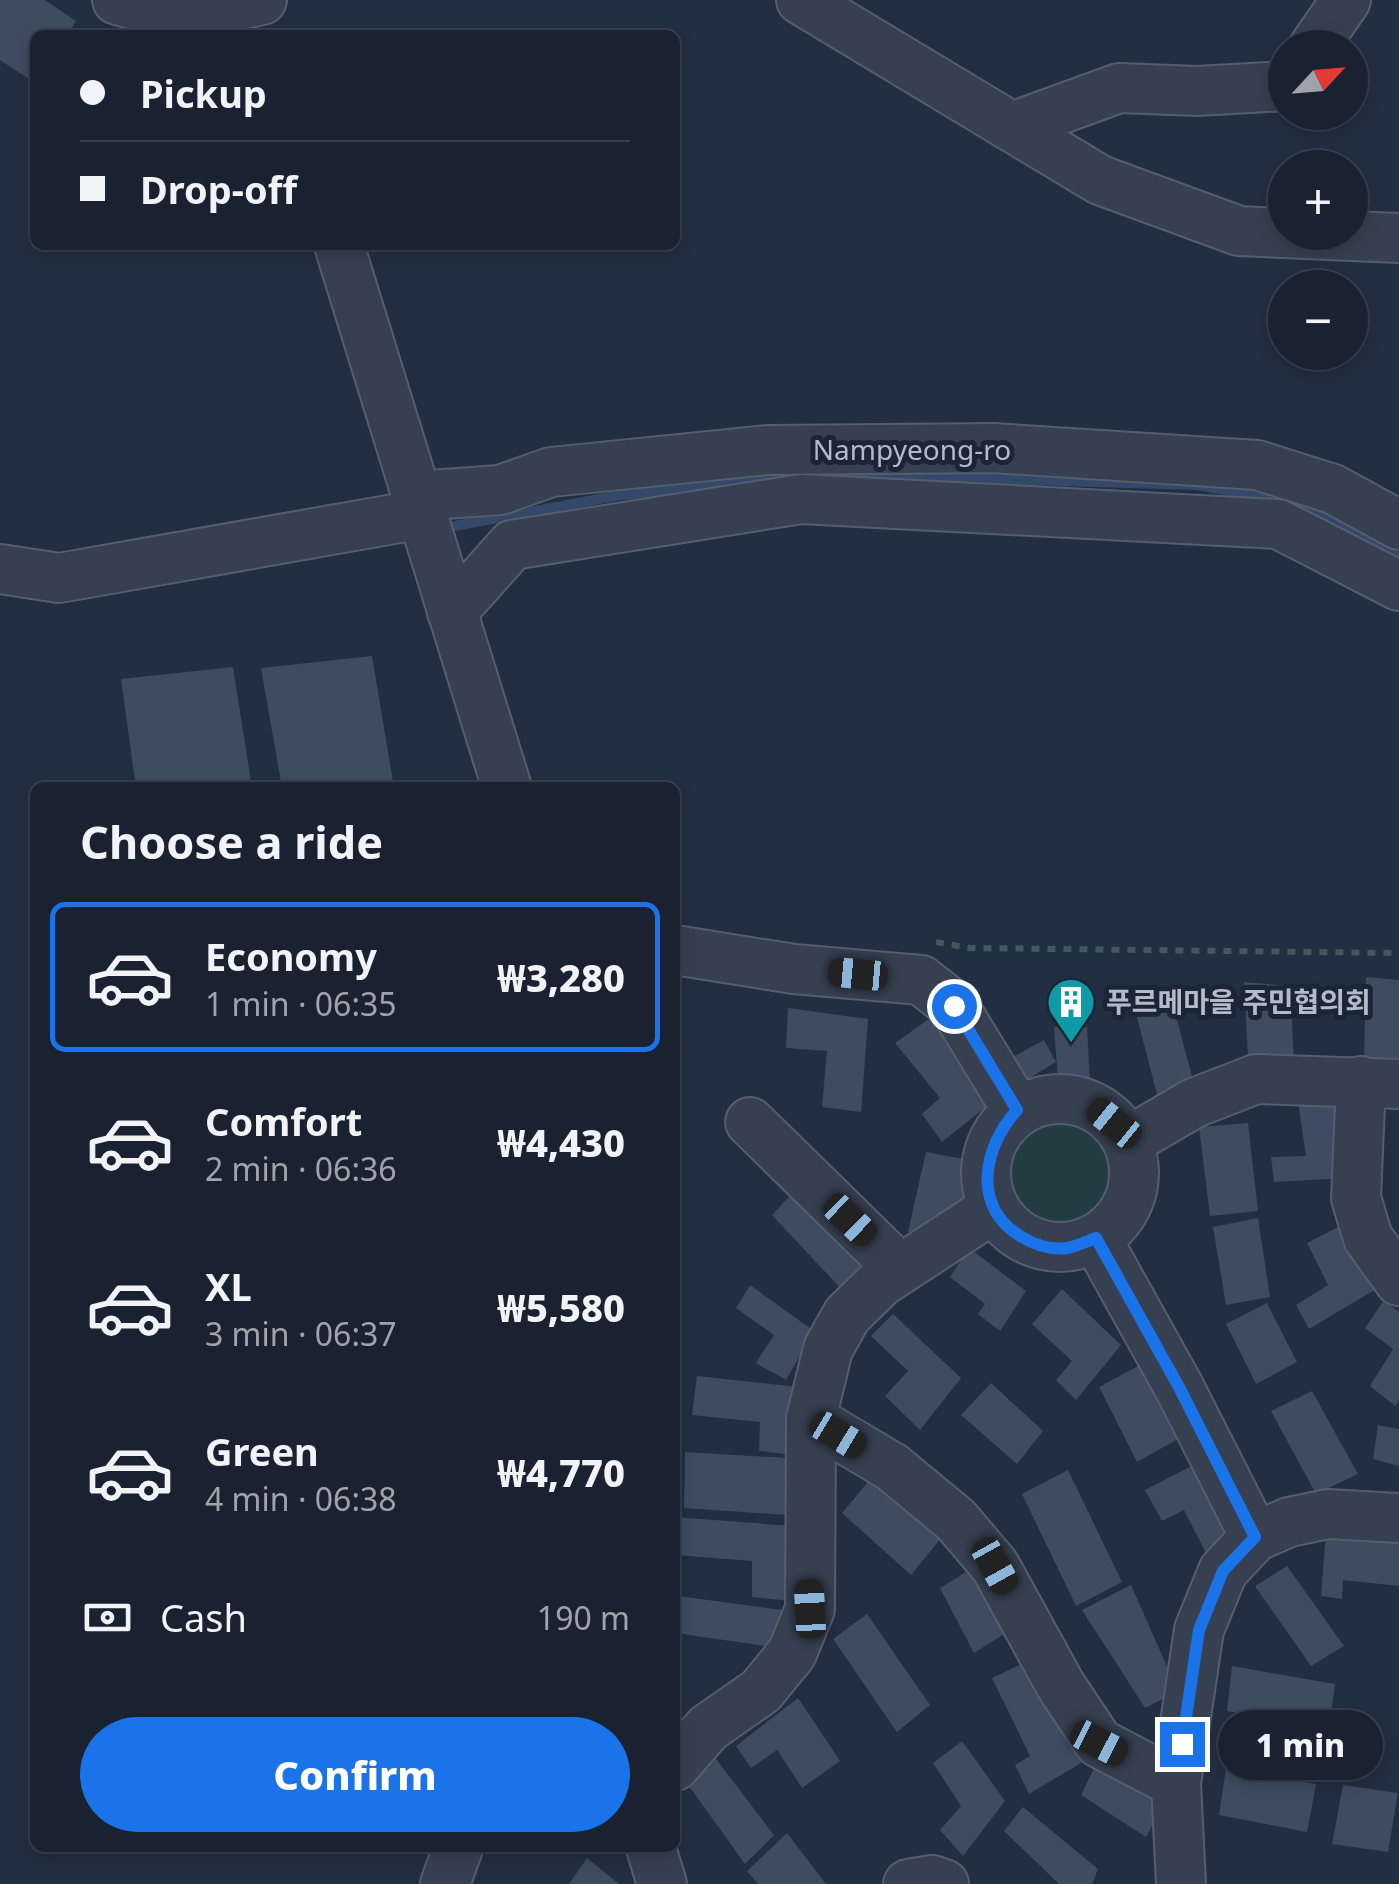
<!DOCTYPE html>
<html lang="en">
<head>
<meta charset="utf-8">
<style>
	:root { --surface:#1a2231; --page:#232a39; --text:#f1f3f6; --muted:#9fa4ab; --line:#383f4d; --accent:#1a73e8 }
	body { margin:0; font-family:"Noto Sans","Noto Sans KR",sans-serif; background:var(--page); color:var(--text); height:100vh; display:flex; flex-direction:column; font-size:38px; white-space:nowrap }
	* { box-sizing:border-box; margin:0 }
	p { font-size:32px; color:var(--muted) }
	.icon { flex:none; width:55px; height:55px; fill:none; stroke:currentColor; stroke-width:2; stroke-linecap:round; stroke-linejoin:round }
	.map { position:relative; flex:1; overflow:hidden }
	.drawer { position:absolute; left:30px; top:782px; width:650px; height:1070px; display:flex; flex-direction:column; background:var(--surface); border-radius:15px; box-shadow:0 5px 15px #0003,0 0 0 2px var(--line) }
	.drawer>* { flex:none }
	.banner { position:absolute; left:30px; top:30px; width:650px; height:220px; border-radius:15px; box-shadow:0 5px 15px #0003,0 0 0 2px var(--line); display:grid; align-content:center; height:220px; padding:0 50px; background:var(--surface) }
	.needle { width:65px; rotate:64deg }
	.fabs { position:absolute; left:1268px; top:30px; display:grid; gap:20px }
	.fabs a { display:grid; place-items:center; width:100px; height:100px; border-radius:50%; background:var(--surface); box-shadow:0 5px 15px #0003,0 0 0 2px var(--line); font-size:50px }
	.end { position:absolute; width:45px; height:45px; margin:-22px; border:12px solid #1a73e8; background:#fff; box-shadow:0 0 0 5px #fff }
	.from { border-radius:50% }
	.bubble { position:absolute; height:70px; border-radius:35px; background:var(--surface); box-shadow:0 5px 15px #0003,0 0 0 2px var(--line); font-size:32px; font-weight:800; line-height:70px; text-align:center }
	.car { position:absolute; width:30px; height:60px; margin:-30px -15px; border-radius:12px; box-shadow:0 0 8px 2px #0007; background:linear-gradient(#222 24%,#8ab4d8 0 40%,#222 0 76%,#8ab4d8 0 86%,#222 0) }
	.banner b { display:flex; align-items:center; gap:35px; height:95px; font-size:38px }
	.banner b+b { border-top:2px solid var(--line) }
	.banner i { width:25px; height:25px; background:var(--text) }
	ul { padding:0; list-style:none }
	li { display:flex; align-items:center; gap:30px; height:150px; margin:0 20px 15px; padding:0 30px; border:5px solid transparent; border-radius:15px }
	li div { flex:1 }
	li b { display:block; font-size:38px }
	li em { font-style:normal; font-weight:800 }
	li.selected { border-color:var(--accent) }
	li>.icon { width:90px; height:90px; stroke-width:1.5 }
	h2 { padding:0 50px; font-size:45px; line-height:120px }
	.pay { display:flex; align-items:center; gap:25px; height:110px; padding:0 50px; font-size:38px }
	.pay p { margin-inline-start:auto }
	.action { display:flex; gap:20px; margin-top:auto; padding:20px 50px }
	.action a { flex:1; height:115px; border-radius:60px; background:var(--accent); color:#fff; font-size:40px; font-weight:800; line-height:115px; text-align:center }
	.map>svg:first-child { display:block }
</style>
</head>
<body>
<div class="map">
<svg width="1399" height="1884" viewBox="0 0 1399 1884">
	<rect width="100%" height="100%" fill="#222e41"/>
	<path fill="#243d42" d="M 1071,1116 C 1107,1133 1130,1162 1107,1201 C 1099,1214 1087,1227 1072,1230 C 1054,1234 1035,1225 1019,1218 L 1005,1184 L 1008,1143 L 1033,1121 Z"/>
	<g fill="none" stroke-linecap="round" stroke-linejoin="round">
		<path stroke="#34496a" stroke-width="10" d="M 439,529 L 615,496 L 822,474 L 1197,485 L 1300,504 L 1399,558"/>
	</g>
	<g fill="#3e4b61">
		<path d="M 0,0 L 45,0 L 76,21 L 67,35 L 35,35 L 35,83 L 0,60 Z"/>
		<path d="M 372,656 L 394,788 L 282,788 L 261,668 Z"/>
		<path d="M 233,667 L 252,788 L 136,788 L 121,679 Z"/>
		<path d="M 1366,977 L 1399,980 L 1399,1062 L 1364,1059 Z"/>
		<path d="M 1244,982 L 1290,986 L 1294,1061 L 1248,1058 Z"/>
		<path d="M 1170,993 L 1195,1088 L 1158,1098 L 1133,1002 Z"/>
		<path d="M 788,1008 L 868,1019 L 861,1112 L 822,1107 L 827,1051 L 786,1048 Z"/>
		<path d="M 933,1016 L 996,1099 L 942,1142 L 922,1114 L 940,1098 L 895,1043 Z"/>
		<path d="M 1054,1027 L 1087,1027 L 1090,1084 L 1058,1082 Z"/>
		<path d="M 1044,1040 L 1056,1062 L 1020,1084 L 1007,1060 Z"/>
		<path d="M 1344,1101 L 1347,1178 L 1274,1182 L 1271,1157 L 1306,1156 L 1298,1102 Z"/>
		<path d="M 1248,1123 L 1258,1211 L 1210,1216 L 1199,1127 Z"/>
		<path d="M 926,1152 L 974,1161 L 963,1219 L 908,1232 Z"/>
		<path d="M 798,1187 L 870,1262 L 844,1292 L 772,1215 Z"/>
		<path d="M 1258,1218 L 1270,1297 L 1226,1305 L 1213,1227 Z"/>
		<path d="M 1344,1224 L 1376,1289 L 1309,1329 L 1296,1305 L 1328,1285 L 1307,1243 Z"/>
		<path d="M 969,1248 L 1026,1291 L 1000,1331 L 978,1314 L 985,1304 L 950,1277 Z"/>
		<path d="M 750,1285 L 814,1331 L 786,1380 L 756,1363 L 774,1335 L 736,1308 Z"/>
		<path d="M 1062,1289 L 1121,1345 L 1076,1400 L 1056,1380 L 1072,1361 L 1032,1324 Z"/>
		<path d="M 1384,1300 L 1399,1312 L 1399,1400 L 1395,1406 L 1370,1386 L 1393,1349 L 1365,1328 Z"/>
		<path d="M 1267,1303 L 1297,1362 L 1256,1384 L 1226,1324 Z"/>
		<path d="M 893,1314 L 961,1378 L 920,1430 L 885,1396 L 908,1371 L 871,1336 Z"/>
		<path d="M 1140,1365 L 1178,1439 L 1137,1462 L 1099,1387 Z"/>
		<path d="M 697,1376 L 799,1387 L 793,1455 L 759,1451 L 760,1422 L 692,1415 Z"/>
		<path d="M 991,1383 L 1043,1431 L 1017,1464 L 961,1415 Z"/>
		<path d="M 1312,1391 L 1358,1474 L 1316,1494 L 1271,1411 Z"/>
		<path d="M 1378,1425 L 1399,1429 L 1399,1466 L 1373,1459 Z"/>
		<path d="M 685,1452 L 786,1458 L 788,1515 L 684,1508 Z"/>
		<path d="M 1201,1461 L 1241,1545 L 1210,1561 L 1184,1510 L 1162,1521 L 1145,1490 Z"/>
		<path d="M 1068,1470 L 1122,1582 L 1076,1606 L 1022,1494 Z"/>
		<path d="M 873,1476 L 941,1538 L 911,1575 L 842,1513 Z"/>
		<path d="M 675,1517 L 793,1526 L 791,1601 L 752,1597 L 752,1561 L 675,1555 Z"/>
		<path d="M 1326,1532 L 1399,1539 L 1399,1586 L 1343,1580 L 1342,1599 L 1321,1596 Z"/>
		<path d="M 976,1566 L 1009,1631 L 974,1653 L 940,1588 Z"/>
		<path d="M 1287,1566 L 1344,1646 L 1311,1666 L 1255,1586 Z"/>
		<path d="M 1131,1585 L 1178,1691 L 1145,1708 L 1082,1610 Z"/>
		<path d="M 678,1596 L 782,1610 L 779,1648 L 675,1633 Z"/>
		<path d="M 867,1614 L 930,1705 L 897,1732 L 833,1639 Z"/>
		<path d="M 1032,1659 L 1081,1763 L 1029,1794 L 1015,1765 L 1030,1756 L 992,1678 Z"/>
		<path d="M 1232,1666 L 1335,1684 L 1329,1729 L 1227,1711 Z"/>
		<path d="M 798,1698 L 840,1761 L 802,1788 L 777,1750 L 751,1768 L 736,1746 Z"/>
		<path d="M 962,1741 L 1005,1801 L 963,1856 L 940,1830 L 961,1806 L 933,1763 Z"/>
		<path d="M 710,1751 L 774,1835 L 745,1864 L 681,1775 Z"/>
		<path d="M 1101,1754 L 1168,1796 L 1146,1837 L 1081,1795 Z"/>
		<path d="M 1226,1768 L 1316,1784 L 1307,1832 L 1219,1815 Z"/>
		<path d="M 1343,1785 L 1398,1793 L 1388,1852 L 1332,1844 Z"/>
		<path d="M 1023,1807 L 1098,1869 L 1092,1884 L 1059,1884 L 1004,1831 Z"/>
		<path d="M 787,1833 L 826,1884 L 758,1884 L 747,1871 Z"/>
		<path d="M 587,1858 L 619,1884 L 569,1884 Z"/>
	</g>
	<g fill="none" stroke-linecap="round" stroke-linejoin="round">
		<g stroke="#545e6e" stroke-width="52">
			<g id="minor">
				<path d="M 117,0 L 156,11 L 195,15 L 262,0"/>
				<path d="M 801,0 L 1100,180 L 1239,231 L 1399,238"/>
				<path d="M 1313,48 L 1346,0"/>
				<path d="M 1012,127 L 1119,88 L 1197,91 L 1285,86"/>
				<path d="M 339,245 L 507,788"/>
				<path d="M 416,496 L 500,490 L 551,472 L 768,450 L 993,448 L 1257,465 L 1333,489 L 1399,525"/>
				<path d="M 0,569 L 59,578 L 422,514"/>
				<path d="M 452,612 L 512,545 L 801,499 L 1278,524 L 1399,586"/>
				<path d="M 675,950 L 794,969 L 921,980 L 953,1005 L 1017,1110"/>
				<path d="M 1361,1081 L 1356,1198 L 1368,1238 L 1399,1281"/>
				<circle cx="1060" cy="1173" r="74"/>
				<path d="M 750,1122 L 899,1268"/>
				<path d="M 1129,1141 L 1194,1103 L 1256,1079 L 1399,1084"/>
				<path d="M 1096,1238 L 1180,1389 L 1255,1537"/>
				<path d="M 811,1419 L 892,1467 L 956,1520 L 995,1566 L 1061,1686 L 1099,1743 L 1176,1783"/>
				<path d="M 675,1766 L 708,1728 L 761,1691 L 792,1653 L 810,1609 L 811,1419 L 828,1349 L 847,1315 L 881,1282 L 994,1208"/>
				<path d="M 651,1848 L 662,1884"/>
				<path d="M 445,1884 L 458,1848"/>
				<path d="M 908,1884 L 932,1880 L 944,1884"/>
				<path d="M 1181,1884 L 1176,1783 L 1199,1630 L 1223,1571 L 1255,1537 L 1289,1522 L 1328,1514 L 1399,1518"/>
			</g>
		</g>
		<path stroke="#3f595c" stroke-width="6" stroke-dasharray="8 8" stroke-linecap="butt" d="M 936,942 L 970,948 L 1399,953"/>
		<use href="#minor" stroke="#364050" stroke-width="48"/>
	</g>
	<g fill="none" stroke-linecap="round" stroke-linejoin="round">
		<path stroke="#1a73e8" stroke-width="12" d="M 954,1006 L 1017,1110 C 983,1147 971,1208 1022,1237 C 1035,1245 1051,1250 1067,1248 C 1076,1247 1087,1241 1096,1238 L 1180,1389 L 1255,1537 L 1223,1571 L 1199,1630 L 1182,1744"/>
	</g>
	<defs>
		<g id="building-pin" transform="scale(2.5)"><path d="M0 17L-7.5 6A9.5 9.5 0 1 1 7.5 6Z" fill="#0f9aa8" stroke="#1b2536"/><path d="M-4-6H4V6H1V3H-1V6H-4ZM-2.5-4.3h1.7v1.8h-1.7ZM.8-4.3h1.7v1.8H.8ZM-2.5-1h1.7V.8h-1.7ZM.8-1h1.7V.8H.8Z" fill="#fff"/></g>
	</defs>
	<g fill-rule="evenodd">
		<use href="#building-pin" x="1071" y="1002"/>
	</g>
	<g text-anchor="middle" stroke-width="10" stroke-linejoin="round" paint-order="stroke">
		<g font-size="28" fill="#b3bbcb" stroke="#1b2536">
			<text x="912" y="460">Nampyeong-ro</text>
		</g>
		<g font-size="28" font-weight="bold" fill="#b3bbcb" stroke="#1b2536" text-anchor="start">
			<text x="1106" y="1012">푸르메마을 주민협의회</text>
		</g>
	</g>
</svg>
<div class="fabs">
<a><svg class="needle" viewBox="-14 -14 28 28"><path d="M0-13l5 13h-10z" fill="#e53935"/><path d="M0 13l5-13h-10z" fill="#9fa4ab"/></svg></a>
<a>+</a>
<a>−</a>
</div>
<i class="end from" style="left:954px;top:1006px"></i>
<i class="end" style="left:1182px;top:1744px"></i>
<div class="bubble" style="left:1218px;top:1710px;width:165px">1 min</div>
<i class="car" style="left:858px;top:974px;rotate:275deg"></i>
<i class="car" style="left:1114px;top:1123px;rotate:309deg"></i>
<i class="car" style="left:850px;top:1220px;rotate:134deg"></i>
<i class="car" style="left:838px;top:1435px;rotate:121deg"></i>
<i class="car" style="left:995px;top:1566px;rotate:151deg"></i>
<i class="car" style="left:810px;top:1609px;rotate:357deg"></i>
<i class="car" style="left:1099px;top:1743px;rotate:117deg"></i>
<div class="banner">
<b><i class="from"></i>Pickup</b>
<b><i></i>Drop-off</b>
</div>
<section class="drawer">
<h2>Choose a ride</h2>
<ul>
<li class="selected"><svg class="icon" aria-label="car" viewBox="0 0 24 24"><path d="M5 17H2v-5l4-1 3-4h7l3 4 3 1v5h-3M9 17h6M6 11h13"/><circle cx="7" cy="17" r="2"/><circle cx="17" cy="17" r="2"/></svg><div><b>Economy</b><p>1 min · 06:35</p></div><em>₩3,280</em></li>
<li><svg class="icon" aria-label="car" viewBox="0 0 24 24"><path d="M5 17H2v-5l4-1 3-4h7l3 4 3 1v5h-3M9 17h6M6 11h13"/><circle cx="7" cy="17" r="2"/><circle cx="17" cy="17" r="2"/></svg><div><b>Comfort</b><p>2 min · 06:36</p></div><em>₩4,430</em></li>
<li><svg class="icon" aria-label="car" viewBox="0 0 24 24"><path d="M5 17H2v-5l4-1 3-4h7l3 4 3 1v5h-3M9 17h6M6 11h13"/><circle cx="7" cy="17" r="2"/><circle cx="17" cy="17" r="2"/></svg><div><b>XL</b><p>3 min · 06:37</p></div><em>₩5,580</em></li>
<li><svg class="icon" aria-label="car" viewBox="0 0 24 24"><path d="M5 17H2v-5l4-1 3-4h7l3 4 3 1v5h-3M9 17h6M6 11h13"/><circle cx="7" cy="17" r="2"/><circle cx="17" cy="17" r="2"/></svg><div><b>Green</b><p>4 min · 06:38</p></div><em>₩4,770</em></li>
</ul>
<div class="pay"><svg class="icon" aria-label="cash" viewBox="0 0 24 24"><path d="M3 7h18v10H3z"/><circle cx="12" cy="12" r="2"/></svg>Cash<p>190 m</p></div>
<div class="action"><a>Confirm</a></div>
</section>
</div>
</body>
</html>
